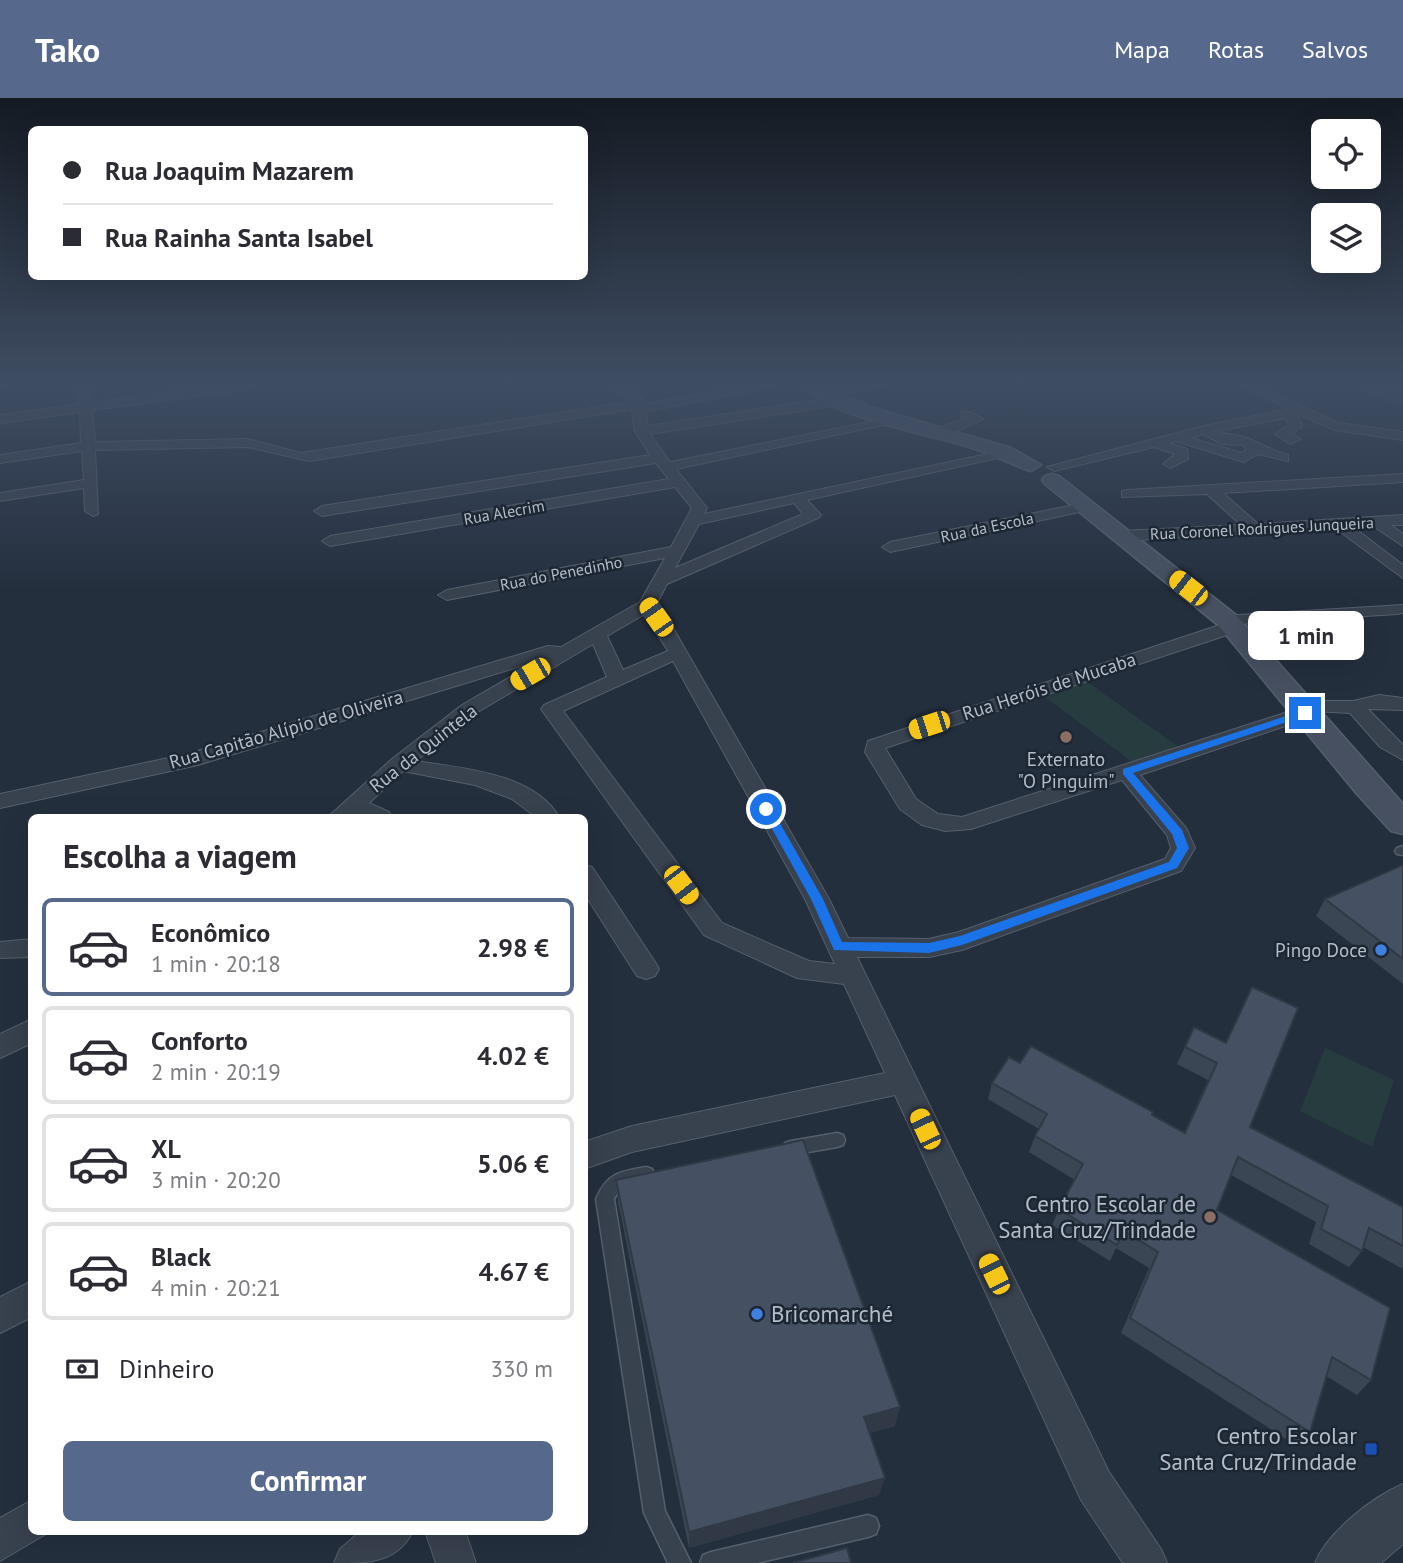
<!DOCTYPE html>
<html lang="pt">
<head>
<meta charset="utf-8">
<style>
	:root { --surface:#fff; --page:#f7f7f7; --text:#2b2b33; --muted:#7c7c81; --line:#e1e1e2; --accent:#56698c }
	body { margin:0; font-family:"PT Sans",sans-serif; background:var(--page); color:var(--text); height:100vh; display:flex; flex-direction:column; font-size:26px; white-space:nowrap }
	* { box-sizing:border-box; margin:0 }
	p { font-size:23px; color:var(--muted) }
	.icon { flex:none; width:38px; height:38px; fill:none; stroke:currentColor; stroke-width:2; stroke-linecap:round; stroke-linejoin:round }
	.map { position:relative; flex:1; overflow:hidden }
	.details { position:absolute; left:28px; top:716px; width:560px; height:721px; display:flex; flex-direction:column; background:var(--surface); border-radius:10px; box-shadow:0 7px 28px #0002 }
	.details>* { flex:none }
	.hud { position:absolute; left:28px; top:28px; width:560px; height:154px; border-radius:10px; box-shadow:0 7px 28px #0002; display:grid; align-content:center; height:154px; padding:0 35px; background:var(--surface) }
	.tools { position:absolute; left:1311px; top:21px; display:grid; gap:14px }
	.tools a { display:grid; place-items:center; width:70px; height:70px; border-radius:10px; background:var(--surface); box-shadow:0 7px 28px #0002; font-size:35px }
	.end { position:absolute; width:32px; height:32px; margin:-16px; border:9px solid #1a73e8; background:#fff; box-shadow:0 0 0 4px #fff }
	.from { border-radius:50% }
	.bubble { position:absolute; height:49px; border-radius:10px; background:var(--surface); box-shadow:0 7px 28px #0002; font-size:23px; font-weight:700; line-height:49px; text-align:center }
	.car { position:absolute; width:21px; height:42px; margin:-21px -10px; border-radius:9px; box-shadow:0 0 5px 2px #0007; background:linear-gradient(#f5c518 24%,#345 0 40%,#f5c518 0 76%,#345 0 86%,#f5c518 0) }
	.hud b { display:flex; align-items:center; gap:24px; height:66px; font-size:26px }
	.hud b+b { border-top:2px solid var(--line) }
	.hud i { width:18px; height:18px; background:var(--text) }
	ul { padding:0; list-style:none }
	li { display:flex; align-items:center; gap:21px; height:98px; margin:0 14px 10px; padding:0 21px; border:4px solid var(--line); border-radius:10px }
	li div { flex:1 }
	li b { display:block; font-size:26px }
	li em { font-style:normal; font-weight:700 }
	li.selected { border-color:var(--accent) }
	li>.icon { width:63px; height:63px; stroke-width:1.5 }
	h2 { padding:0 35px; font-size:32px; line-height:84px }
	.pay { display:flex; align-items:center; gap:18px; height:77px; padding:0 35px; font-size:26px }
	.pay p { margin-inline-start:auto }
	.primary-button { display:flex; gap:14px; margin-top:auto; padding:14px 35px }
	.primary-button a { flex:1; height:80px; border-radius:10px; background:var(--accent); color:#fff; font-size:28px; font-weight:700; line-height:80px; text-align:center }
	header { display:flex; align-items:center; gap:42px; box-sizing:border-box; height:98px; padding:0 35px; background:var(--accent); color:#fff }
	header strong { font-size:33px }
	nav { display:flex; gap:38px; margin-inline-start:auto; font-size:24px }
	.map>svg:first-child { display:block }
</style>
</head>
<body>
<header>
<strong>Tako</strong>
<nav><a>Mapa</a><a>Rotas</a><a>Salvos</a></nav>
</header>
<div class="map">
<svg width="1403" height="1465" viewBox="0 0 1403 1465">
	<rect width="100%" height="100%" fill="#242f3e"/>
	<g fill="#263c3f">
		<path d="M 1344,287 L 1403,287 L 1403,309 Z"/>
		<path d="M 1087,584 L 1180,650 L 1134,665 L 1045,599 Z"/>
		<path d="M 1325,950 L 1394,982 L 1372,1049 L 1300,1013 Z"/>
	</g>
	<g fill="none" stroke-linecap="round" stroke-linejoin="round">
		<g stroke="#565f6c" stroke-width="3">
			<g id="service">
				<path d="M 1403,748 L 1403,757 L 1397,756 L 1395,753 L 1397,750 Z"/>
				<path d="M 837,1035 L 843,1037 L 845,1042 L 843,1047 L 837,1049 L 791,1057 L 785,1055 L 783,1050 L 785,1045 L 791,1043 Z"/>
				<path d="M 646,1069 L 652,1071 L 654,1076 L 652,1081 C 637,1087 622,1085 614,1101 L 665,1413 L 691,1465 L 668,1465 L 644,1415 L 596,1101 C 607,1075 621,1073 646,1069 Z"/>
				<path d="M 868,1417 L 876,1420 L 879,1428 L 876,1436 L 868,1439 L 757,1465 L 700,1465 L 703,1457 L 711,1454 Z"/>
			</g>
		</g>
		<g stroke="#565f6c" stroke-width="2">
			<g id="minor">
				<path d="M 0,287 L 8,287 L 2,291 Z"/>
				<path d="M 78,287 L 90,287 L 91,305 L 221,287 L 255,287 L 249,291 L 92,312 L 95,344 L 247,341 L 301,355 L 630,304 L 608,287 C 624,287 638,292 645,306 L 752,287 L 779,287 L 645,314 L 648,328 L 838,299 L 844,303 L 838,307 L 650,336 L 670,364 L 895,319 L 901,323 L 676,371 L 707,410 L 704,416 L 1011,351 L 1011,357 L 807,402 L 821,417 L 818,420 L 667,486 L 656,507 L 673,530 L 829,801 L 848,840 L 929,841 L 959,834 L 1165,761 L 1171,750 L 1167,737 L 1122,682 L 971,731 L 945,733 L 922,727 L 900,711 L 865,654 L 868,643 L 1223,526 L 1218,522 L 1221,518 L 1403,507 L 1403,515 L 1397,516 L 1240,526 L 1239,533 L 885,650 L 916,701 L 938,716 L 962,719 L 1294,612 L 1288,607 L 1291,603 L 1353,603 L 1379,597 L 1403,600 L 1403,612 L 1368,611 L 1403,647 L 1403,662 L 1380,649 L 1350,615 L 1314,613 L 1312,619 L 1140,677 L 1186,730 L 1195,750 L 1181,773 L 962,852 L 929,859 L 857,859 L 1109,1374 L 1161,1451 L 1167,1465 L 1123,1465 L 1081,1402 L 895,997 L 632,1054 L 584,1071 L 584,1044 L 632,1028 L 885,975 L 844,886 L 797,880 L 704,837 L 541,611 L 544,607 L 607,579 L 593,546 L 476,615 L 416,663 C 461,670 534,675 559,719 L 536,719 L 512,701 L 475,687 L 403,673 L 369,705 L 389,714 L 392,719 L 363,719 L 356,716 L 352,719 L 328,719 L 392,661 L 462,607 L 538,563 L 198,667 L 0,710 L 0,696 L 187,656 L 548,548 L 561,549 L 640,504 L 665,460 L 447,502 L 438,497 L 447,492 L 671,449 L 692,410 L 675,389 L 330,448 L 322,443 L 330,438 L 669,381 L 656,365 L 322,418 L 314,413 L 322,408 L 650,357 L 635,333 L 632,311 L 309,363 L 247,349 L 95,352 L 98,416 L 93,418 L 85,413 L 84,390 L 0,403 L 0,395 L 84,382 L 82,353 L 0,365 L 0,357 L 81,345 L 80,314 L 0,325 L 0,317 L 79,306 ZM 794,405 L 803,416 L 675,470 L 699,426 ZM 645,516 L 668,553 L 623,572 L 607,538 ZM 673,563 L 805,801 L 835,866 L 809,863 L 722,825 L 563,613 Z"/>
				<path d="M 856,287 L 885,287 L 825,300 L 819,296 Z"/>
				<path d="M 1240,287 L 1256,287 L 1338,325 L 1403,334 L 1403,342 L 1335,332 L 1301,317 L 1297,318 L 1302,328 L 1292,336 L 1301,341 L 1290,346 L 1275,336 L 1289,327 L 1285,320 L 1217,333 C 1228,338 1240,336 1250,341 C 1263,347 1274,353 1288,357 L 1288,363 L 1258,356 L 1244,364 L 1175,343 L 1169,345 L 1187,351 L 1188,361 L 1170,370 L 1163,366 L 1175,356 L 1154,349 L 1054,373 L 1047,369 L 1204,328 L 1289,311 ZM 1203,336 L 1222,346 L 1242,347 L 1247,351 L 1242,355 L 1190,340 Z"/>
				<path d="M 962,314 L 970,314 L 983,321 L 949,336 L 939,336 L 939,330 L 965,321 L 960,317 Z"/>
				<path d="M 1403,376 L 1403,384 L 1223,395 L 1258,426 L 1403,417 L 1403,427 L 1391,427 L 1403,436 L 1403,448 L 1373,428 L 1353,429 L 1403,467 L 1403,480 L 1335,430 L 1122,443 L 1114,438 L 1122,433 L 1241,427 L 1207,396 L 1122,399 L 1122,393 L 1127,392 Z"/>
				<path d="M 1084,405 L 1089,406 L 1089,412 L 890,454 L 882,449 L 890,444 Z"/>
				<path d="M 584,767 L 592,769 L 655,864 L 659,871 L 655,878 L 646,881 L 637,878 L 584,795 Z"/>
				<path d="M 32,841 L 32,859 L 0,860 L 0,844 Z"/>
				<path d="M 32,921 L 32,945 L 0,960 L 0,936 Z"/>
				<path d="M 32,1183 L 32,1219 L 0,1235 L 0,1199 Z"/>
				<path d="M 32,1402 L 32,1433 L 47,1433 L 46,1436 L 0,1463 L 0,1420 Z"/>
				<path d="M 361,1433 L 413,1433 C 397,1465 369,1465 334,1465 L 340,1451 Z"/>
				<path d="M 425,1433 L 465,1433 L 476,1465 L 436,1465 Z"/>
			</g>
		</g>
		<g stroke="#565f6c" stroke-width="2">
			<path id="tertiary" d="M 1403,1386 L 1403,1446 L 1381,1465 L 1315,1465 C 1327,1435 1372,1399 1403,1386 Z"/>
		</g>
		<g stroke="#565f6c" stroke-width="3">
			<g id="secondary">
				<path d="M 802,287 L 824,287 L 870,309 L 1011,350 L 1041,367 L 1031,373 L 1024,371 C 1006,363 988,355 969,349 C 928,336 829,319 802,287 Z"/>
				<path d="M 1052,376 L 1059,378 L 1236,517 L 1403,706 L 1403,736 L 1391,733 L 1357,696 L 1218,527 L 1045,386 L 1042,382 L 1045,378 Z"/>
			</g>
		</g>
		<use href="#service" fill="#38414e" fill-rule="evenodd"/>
		<use href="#minor" fill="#38414e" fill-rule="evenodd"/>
		<use href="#tertiary" fill="#38414e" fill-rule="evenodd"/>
		<use href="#secondary" fill="#465061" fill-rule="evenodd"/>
	</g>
	<g fill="#3b4654">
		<path d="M 1403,767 L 1403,886 L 1316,818 L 1325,801 Z"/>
		<path d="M 1252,889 L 1250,1029 L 1403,1109 L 1403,1171 L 1363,1149 L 1362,1153 L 1349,1169 L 1309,1146 L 1316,1124 L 1231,1077 L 1217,1112 L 1371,1282 L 1357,1297 L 1326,1278 L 1310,1334 L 1297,1348 L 1121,1235 L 1149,1170 L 1116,1150 L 1110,1163 L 1052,1127 L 1059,1111 L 1075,1082 L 1029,1054 L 1035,1038 L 1039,1031 L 988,1001 L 992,985 L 1020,965 L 1152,1017 L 1184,1035 L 1208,982 L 1177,966 L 1194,929 L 1225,945 Z"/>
		<path d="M 616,1082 L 895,1328 L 869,1335 L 879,1397 L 689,1450 L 618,1104 Z"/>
	</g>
	<g fill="#303945">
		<path d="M 900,1309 L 895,1328 L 859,1337 L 864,1319 Z"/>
		<path d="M 885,1380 L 879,1397 L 689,1450 L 689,1434 Z"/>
	</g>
	<g fill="#455162" stroke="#303945" stroke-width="2">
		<path d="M 1403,767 L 1403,861 L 1325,801 Z"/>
		<path d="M 1252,889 L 1298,910 L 1250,1029 L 1403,1109 L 1403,1148 L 1369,1130 L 1362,1153 L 1321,1131 L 1328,1108 L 1238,1059 L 1217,1112 L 1390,1210 L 1371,1282 L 1332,1259 L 1310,1334 L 1130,1220 L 1158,1154 L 1124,1133 L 1117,1147 L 1059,1111 L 1083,1066 L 1035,1038 L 1047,1016 L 992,985 L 1009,959 L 1020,965 L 1031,948 L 1153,1014 L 1152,1017 L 1185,1035 L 1217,965 L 1185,949 L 1194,929 L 1226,945 Z"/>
		<path d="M 803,1042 L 900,1309 L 864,1319 L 885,1380 L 689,1434 L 616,1082 Z"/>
		<path d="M 847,1450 L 851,1465 L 793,1465 Z"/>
	</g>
	<linearGradient id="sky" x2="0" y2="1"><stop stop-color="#141a22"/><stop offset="0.58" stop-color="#3f4d63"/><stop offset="1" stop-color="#3f4d63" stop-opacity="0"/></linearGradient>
	<rect width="1403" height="492" fill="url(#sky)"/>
	<path fill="#1a73e8" d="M 1305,612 L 1308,617 L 1133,675 L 1182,732 L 1189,750 L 1177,770 L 962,847 L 929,855 L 834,852 L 811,801 L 761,711 L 766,708 L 772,711 L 823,801 L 842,844 L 929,845 L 960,838 L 1169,764 L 1177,750 L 1172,736 L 1123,676 L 1123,671 Z"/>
	<g fill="#8d6e63" stroke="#1d2633" stroke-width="2.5">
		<circle cx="1066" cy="639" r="7"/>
		<circle cx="1210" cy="1119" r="7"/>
	</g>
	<g fill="#3f7fe0" stroke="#1d2633" stroke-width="2.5">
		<circle cx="1381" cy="852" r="7"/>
		<circle cx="757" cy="1216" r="7"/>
	</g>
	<rect fill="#1a4fb4" stroke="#1d2633" stroke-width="2.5" x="1364" y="1344" width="14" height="14" rx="3.5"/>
	<g text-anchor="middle" stroke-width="5" stroke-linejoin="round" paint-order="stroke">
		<g font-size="16" fill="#b4bcc9" stroke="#1d2633">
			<text transform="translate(504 414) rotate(-10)" y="6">Rua Alecrim</text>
			<text transform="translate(987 429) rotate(-12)" y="6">Rua da Escola</text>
			<text transform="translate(1262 430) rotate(-3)" y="6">Rua Coronel Rodrigues Junqueira</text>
			<text transform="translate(561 475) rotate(-11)" y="6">Rua do Penedinho</text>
		</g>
		<g font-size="19" fill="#b4bcc9" stroke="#1d2633">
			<text transform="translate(1049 588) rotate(-18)" y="7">Rua Heróis de Mucaba</text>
			<text transform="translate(286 631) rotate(-16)" y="7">Rua Capitão Alípio de Oliveira</text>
			<text transform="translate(423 650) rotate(-38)" y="7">Rua da Quintela</text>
		</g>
		<g font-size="19" fill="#b4bcc9" stroke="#1d2633">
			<text x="1066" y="668">Externato<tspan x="1066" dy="22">"O Pinguim"</tspan></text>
			<text x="1367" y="859" text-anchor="end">Pingo Doce</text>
		</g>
		<g font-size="23" fill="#b4bcc9" stroke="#1d2633" text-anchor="end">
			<text x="1196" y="1114">Centro Escolar de<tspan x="1196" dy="26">Santa Cruz/Trindade</tspan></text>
			<text x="771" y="1224" text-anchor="start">Bricomarché</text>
			<text x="1357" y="1346">Centro Escolar<tspan x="1357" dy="26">Santa Cruz/Trindade</tspan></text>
		</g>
	</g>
</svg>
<div class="tools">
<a><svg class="icon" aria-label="locate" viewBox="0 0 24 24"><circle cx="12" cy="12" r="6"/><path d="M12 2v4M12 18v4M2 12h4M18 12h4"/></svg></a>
<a><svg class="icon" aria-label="layers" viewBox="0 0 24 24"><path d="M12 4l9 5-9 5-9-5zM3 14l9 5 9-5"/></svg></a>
</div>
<i class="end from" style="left:766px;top:711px"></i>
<i class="end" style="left:1305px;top:615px"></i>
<div class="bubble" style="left:1248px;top:513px;width:116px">1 min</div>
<i class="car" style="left:1188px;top:490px;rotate:308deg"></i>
<i class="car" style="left:656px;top:519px;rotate:325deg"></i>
<i class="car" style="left:530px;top:576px;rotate:240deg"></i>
<i class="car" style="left:929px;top:627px;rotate:252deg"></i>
<i class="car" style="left:681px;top:787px;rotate:143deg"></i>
<i class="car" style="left:925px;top:1031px;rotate:335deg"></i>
<i class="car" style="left:994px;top:1176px;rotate:334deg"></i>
<div class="hud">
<b><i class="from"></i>Rua Joaquim Mazarem</b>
<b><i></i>Rua Rainha Santa Isabel</b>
</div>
<section class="details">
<h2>Escolha a viagem</h2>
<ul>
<li class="selected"><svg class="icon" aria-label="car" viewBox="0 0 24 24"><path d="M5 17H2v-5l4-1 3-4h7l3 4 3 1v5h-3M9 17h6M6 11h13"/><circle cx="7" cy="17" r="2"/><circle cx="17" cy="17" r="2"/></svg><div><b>Econômico</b><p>1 min · 20:18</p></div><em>2.98 €</em></li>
<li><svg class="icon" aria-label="car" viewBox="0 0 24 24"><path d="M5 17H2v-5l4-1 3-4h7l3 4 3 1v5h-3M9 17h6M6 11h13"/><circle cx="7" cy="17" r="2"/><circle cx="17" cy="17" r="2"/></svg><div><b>Conforto</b><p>2 min · 20:19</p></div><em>4.02 €</em></li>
<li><svg class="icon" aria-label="car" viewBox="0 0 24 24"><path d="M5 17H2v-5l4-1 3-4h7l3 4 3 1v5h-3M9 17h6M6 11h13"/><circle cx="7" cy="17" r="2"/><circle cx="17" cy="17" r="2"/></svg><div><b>XL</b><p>3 min · 20:20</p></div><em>5.06 €</em></li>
<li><svg class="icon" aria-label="car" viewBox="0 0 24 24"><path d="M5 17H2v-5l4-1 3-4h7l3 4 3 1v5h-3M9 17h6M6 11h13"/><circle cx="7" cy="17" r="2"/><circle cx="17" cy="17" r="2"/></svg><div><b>Black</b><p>4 min · 20:21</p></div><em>4.67 €</em></li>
</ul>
<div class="pay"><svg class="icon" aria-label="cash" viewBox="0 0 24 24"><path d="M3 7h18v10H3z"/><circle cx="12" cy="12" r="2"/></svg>Dinheiro<p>330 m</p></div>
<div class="primary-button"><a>Confirmar</a></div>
</section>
</div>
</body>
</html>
